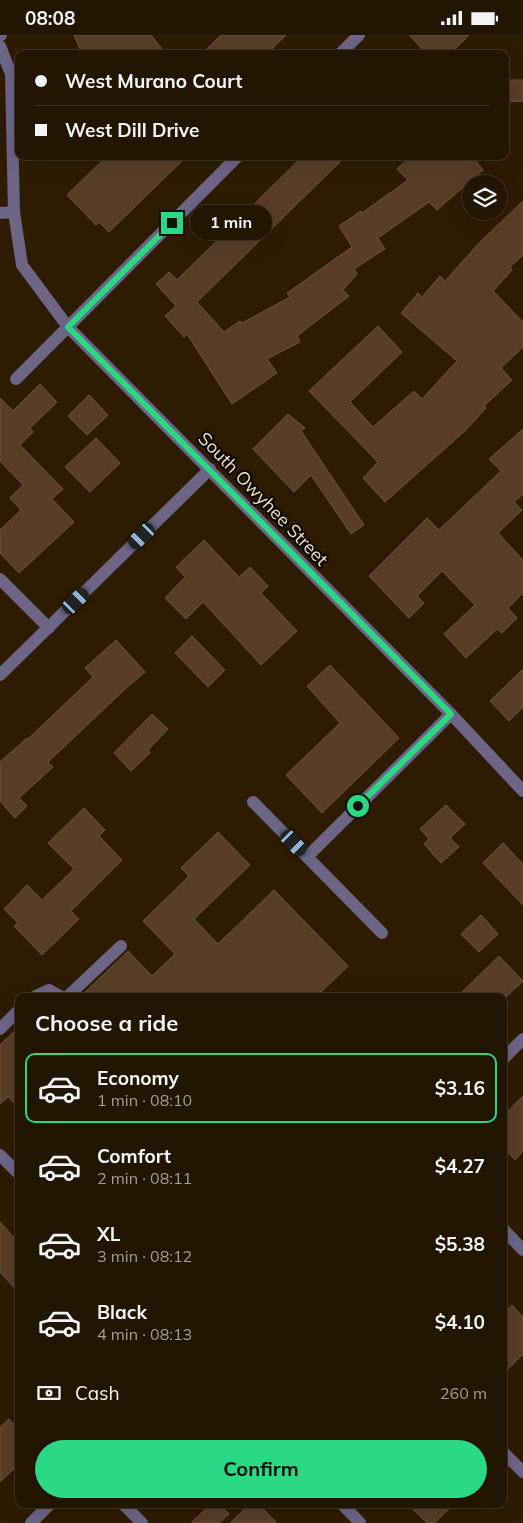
<!DOCTYPE html>
<html lang="en">
<head>
<meta charset="utf-8">
<style>
	:root { --surface:#221502; --page:#2a1e0c; --text:#f1f3f6; --muted:#a29f99; --line:#3f3424; --accent:#2bd884 }
	body { margin:0; font-family:Mulish,sans-serif; background:var(--page); color:var(--text); height:100vh; display:flex; flex-direction:column; font-size:19px; white-space:nowrap }
	* { box-sizing:border-box; margin:0 }
	p { font-size:16px; color:var(--muted) }
	.icon { flex:none; width:28px; height:28px; fill:none; stroke:currentColor; stroke-width:2; stroke-linecap:round; stroke-linejoin:round }
	.map { position:relative; flex:1; overflow:hidden }
	.sheet { position:absolute; left:15px; top:958px; width:492px; height:515px; display:flex; flex-direction:column; background:var(--surface); border-radius:10px; box-shadow:0 5px 20px #0002,0 0 0 1px var(--line) }
	.sheet>* { flex:none }
	.guide { position:absolute; left:15px; top:15px; width:494px; height:110px; border-radius:10px; box-shadow:0 5px 20px #0002,0 0 0 1px var(--line); display:grid; align-content:center; height:110px; padding:0 20px; background:var(--surface) }
	.controls { position:absolute; left:462px; top:140px; display:grid; gap:10px }
	.controls a { display:grid; place-items:center; width:45px; height:45px; border-radius:50%; background:var(--surface); box-shadow:0 5px 20px #0002,0 0 0 1px var(--line); font-size:25px }
	.end { position:absolute; width:22px; height:22px; margin:-11px; border:6px solid #2bd884; background:#111; box-shadow:0 0 0 2px #111 }
	.from { border-radius:50% }
	.bubble { position:absolute; height:35px; border-radius:18px; background:var(--surface); box-shadow:0 5px 20px #0002,0 0 0 1px var(--line); font-size:16px; font-weight:700; line-height:35px; text-align:center }
	.car { position:absolute; width:15px; height:30px; margin:-15px -8px; border-radius:6px; box-shadow:0 0 4px 1px #0007; background:linear-gradient(#222 24%,#8ab4d8 0 40%,#222 0 76%,#8ab4d8 0 86%,#222 0) }
	.guide b { display:flex; align-items:center; gap:18px; height:48px; font-size:19px }
	.guide b+b { border-top:1px solid var(--line) }
	.guide i { width:12px; height:12px; background:var(--text) }
	ul { padding:0; list-style:none }
	li { display:flex; align-items:center; gap:15px; height:70px; margin:0 10px 8px; padding:0 10px; border:2px solid transparent; border-radius:10px }
	li div { flex:1 }
	li b { display:block; font-size:19px }
	li em { font-style:normal; font-weight:700 }
	li.on { border-color:var(--accent) }
	li>.icon { width:45px; height:45px; stroke-width:1.5 }
	h2 { padding:0 20px; font-size:22px; line-height:60px }
	.pay { display:flex; align-items:center; gap:12px; height:55px; padding:0 20px; font-size:19px }
	.pay p { margin-inline-start:auto }
	.primary-button { display:flex; gap:10px; margin-top:auto; padding:10px 20px }
	.primary-button a { flex:1; height:58px; border-radius:30px; background:var(--accent); color:#111; font-size:20px; font-weight:700; line-height:58px; text-align:center }
	.status { display:flex; justify-content:space-between; align-items:center; height:35px; padding:0 25px; background:var(--surface); direction:ltr }
	.status svg { height:14px; fill:currentColor }
	.map>svg:first-child { display:block }
</style>
</head>
<body>
<div class="status"><b>08:08</b><svg viewBox="0 0 49 12"><path d="M0 12V9h3v3zM5 12V6h3v6zM10 12V3h3v9zM15 12V0h3v12zM26 1h20v11H26zM47 4h2v5h-2z"/></svg></div>
<div class="map">
<svg width="523" height="1488" viewBox="0 0 523 1488">
	<rect width="100%" height="100%" fill="#2e1c02"/>
	<g fill="#583e29" stroke="#6e533e">
		<path d="M 74,0 L 151,0 L 166,19 L 82,19 Z"/>
		<path d="M 221,0 L 286,0 L 267,19 L 202,19 Z"/>
		<path d="M 409,0 L 469,0 L 450,19 L 427,19 Z"/>
		<path d="M 505,45 L 523,45 L 523,66 L 505,67 Z"/>
		<path d="M 107,121 L 187,121 L 109,197 L 99,187 L 96,190 L 67,160 Z"/>
		<path d="M 303,121 L 346,121 L 197,267 L 224,297 L 240,286 L 242,288 L 290,262 L 287,258 L 352,212 L 339,191 L 361,176 L 362,178 L 408,145 L 397,134 L 411,121 L 472,121 L 483,135 L 437,175 L 429,167 L 378,203 L 385,214 L 354,234 L 357,239 L 343,255 L 349,261 L 297,301 L 300,307 L 267,324 L 277,338 L 232,369 L 187,299 L 184,302 L 165,281 L 176,271 L 156,249 L 169,237 L 177,245 Z"/>
		<path d="M 523,166 L 523,220 L 510,232 L 512,235 L 493,256 L 523,287 L 523,312 L 501,333 L 512,345 L 484,371 L 486,373 L 466,395 L 385,467 L 363,443 L 378,427 L 309,356 L 378,291 L 402,317 L 350,367 L 373,392 L 414,356 L 422,364 L 457,326 L 401,278 L 418,258 L 422,262 L 440,241 L 445,246 L 481,206 Z"/>
		<path d="M 40,349 L 57,367 L 30,393 L 33,397 L 20,410 L 63,454 L 52,464 L 74,487 L 19,538 L 0,518 L 0,495 L 21,475 L 10,463 L 23,450 L 0,426 L 0,363 L 13,376 Z"/>
		<path d="M 89,360 L 108,380 L 87,400 L 68,381 Z"/>
		<path d="M 288,379 L 305,393 L 301,396 L 364,490 L 351,499 L 311,440 L 294,457 L 253,414 Z"/>
		<path d="M 523,394 L 523,459 L 514,467 L 522,475 L 498,498 L 523,525 L 523,558 L 508,573 L 517,583 L 502,598 L 497,594 L 466,623 L 444,599 L 475,570 L 442,536 L 417,561 L 424,568 L 409,583 L 369,541 L 427,483 L 439,495 L 463,472 L 501,436 L 489,424 Z"/>
		<path d="M 96,403 L 120,428 L 90,457 L 65,432 Z"/>
		<path d="M 204,505 L 239,542 L 250,532 L 268,551 L 261,558 L 297,596 L 261,630 L 203,567 L 186,584 L 165,563 L 185,542 L 176,532 Z"/>
		<path d="M 192,601 L 225,635 L 208,652 L 175,618 Z"/>
		<path d="M 116,605 L 145,637 L 123,656 L 48,727 L 53,732 L 19,763 L 27,771 L 15,783 L 0,766 L 0,727 L 27,703 L 28,704 L 93,642 L 85,633 Z"/>
		<path d="M 330,630 L 399,703 L 322,778 L 286,740 L 340,688 L 307,651 Z"/>
		<path d="M 523,634 L 523,672 L 509,686 L 490,666 Z"/>
		<path d="M 152,679 L 168,694 L 148,715 L 150,718 L 131,736 L 114,718 Z"/>
		<path d="M 446,770 L 465,789 L 450,803 L 459,812 L 441,828 L 424,809 L 429,804 L 420,794 Z"/>
		<path d="M 84,773 L 105,795 L 99,801 L 122,825 L 71,876 L 79,884 L 42,920 L 14,891 L 18,888 L 4,874 L 27,850 L 42,865 L 74,834 L 48,808 Z"/>
		<path d="M 218,797 L 250,830 L 194,884 L 218,909 L 274,855 L 348,931 L 317,961 L 81,961 L 128,916 L 152,941 L 175,919 L 143,886 L 189,841 L 181,833 Z"/>
		<path d="M 503,808 L 523,829 L 523,870 L 483,828 Z"/>
		<path d="M 481,880 L 498,899 L 479,917 L 461,899 Z"/>
		<path d="M 499,921 L 523,946 L 507,961 L 458,961 Z"/>
		<path d="M 19,992 L 19,1073 L 8,1062 L 0,1069 L 0,1010 Z"/>
		<path d="M 523,1061 L 523,1116 L 515,1125 L 504,1113 L 504,1080 Z"/>
		<path d="M 0,1187 L 19,1208 L 19,1258 L 0,1237 Z"/>
		<path d="M 512,1270 L 523,1282 L 523,1319 L 504,1338 L 504,1278 Z"/>
		<path d="M 9,1384 L 19,1394 L 19,1429 L 0,1447 L 0,1392 Z"/>
		<path d="M 211,1469 L 219,1469 L 229,1479 L 219,1488 L 191,1488 Z"/>
		<path d="M 250,1469 L 258,1469 L 277,1488 L 230,1488 Z"/>
		<path d="M 408,1469 L 454,1469 L 434,1488 L 427,1488 Z"/>
	</g>
	<g fill="none" stroke-linecap="round" stroke-linejoin="round">
		<g stroke="#6c6586" stroke-width="12">
			<path d="M 0,0 L 1,0"/>
			<path d="M 0,11 L 11,39 L 14,177 L 22,230 L 68,292 L 451,679 L 523,756"/>
			<path d="M 340,19 L 359,0"/>
			<path d="M 0,178 L 14,177"/>
			<path d="M 16,344 L 238,121"/>
			<path d="M 0,544 L 49,593"/>
			<path d="M 0,640 L 210,434"/>
			<path d="M 253,767 L 382,898"/>
			<path d="M 307,822 L 451,679"/>
			<path d="M 36,961 L 49,955 L 60,961"/>
			<path d="M 68,961 L 121,911"/>
			<path d="M 0,994 L 19,975"/>
			<path d="M 504,1023 L 523,1004"/>
			<path d="M 0,1120 L 19,1139"/>
			<path d="M 504,1195 L 523,1215"/>
			<path d="M 504,1418 L 523,1437"/>
			<path d="M 123,1469 L 142,1488"/>
			<path d="M 342,1469 L 360,1488"/>
			<path d="M 31,1488 L 50,1469"/>
		</g>
	</g>
	<g fill="none" stroke-linecap="round" stroke-linejoin="round">
		<path stroke="#2bd884" stroke-width="6" d="M 172,188 L 68,292 L 451,679 L 358,771"/>
	</g>
	<g text-anchor="middle" stroke-width="4.5" stroke-linejoin="round" paint-order="stroke">
		<g font-size="18" fill="#eadecf" stroke="#100801">
			<text transform="translate(263 464) rotate(46)" y="6">South Owyhee Street</text>
		</g>
	</g>
</svg>
<div class="controls">
<a><svg class="icon" aria-label="layers" viewBox="0 0 24 24"><path d="M12 4l9 5-9 5-9-5zM3 14l9 5 9-5"/></svg></a>
</div>
<i class="end from" style="left:358px;top:771px"></i>
<i class="end" style="left:172px;top:188px"></i>
<div class="bubble" style="left:190px;top:170px;width:82px">1 min</div>
<i class="car" style="left:142px;top:501px;rotate:226deg"></i>
<i class="car" style="left:76px;top:566px;rotate:46deg"></i>
<i class="car" style="left:294px;top:808px;rotate:136deg"></i>
<div class="guide">
<b><i class="from"></i>West Murano Court</b>
<b><i></i>West Dill Drive</b>
</div>
<section class="sheet">
<h2>Choose a ride</h2>
<ul>
<li class="on"><svg class="icon" aria-label="car" viewBox="0 0 24 24"><path d="M5 17H2v-5l4-1 3-4h7l3 4 3 1v5h-3M9 17h6M6 11h13"/><circle cx="7" cy="17" r="2"/><circle cx="17" cy="17" r="2"/></svg><div><b>Economy</b><p>1 min · 08:10</p></div><em>$3.16</em></li>
<li><svg class="icon" aria-label="car" viewBox="0 0 24 24"><path d="M5 17H2v-5l4-1 3-4h7l3 4 3 1v5h-3M9 17h6M6 11h13"/><circle cx="7" cy="17" r="2"/><circle cx="17" cy="17" r="2"/></svg><div><b>Comfort</b><p>2 min · 08:11</p></div><em>$4.27</em></li>
<li><svg class="icon" aria-label="car" viewBox="0 0 24 24"><path d="M5 17H2v-5l4-1 3-4h7l3 4 3 1v5h-3M9 17h6M6 11h13"/><circle cx="7" cy="17" r="2"/><circle cx="17" cy="17" r="2"/></svg><div><b>XL</b><p>3 min · 08:12</p></div><em>$5.38</em></li>
<li><svg class="icon" aria-label="car" viewBox="0 0 24 24"><path d="M5 17H2v-5l4-1 3-4h7l3 4 3 1v5h-3M9 17h6M6 11h13"/><circle cx="7" cy="17" r="2"/><circle cx="17" cy="17" r="2"/></svg><div><b>Black</b><p>4 min · 08:13</p></div><em>$4.10</em></li>
</ul>
<div class="pay"><svg class="icon" aria-label="cash" viewBox="0 0 24 24"><path d="M3 7h18v10H3z"/><circle cx="12" cy="12" r="2"/></svg>Cash<p>260 m</p></div>
<div class="primary-button"><a>Confirm</a></div>
</section>
</div>
</body>
</html>
